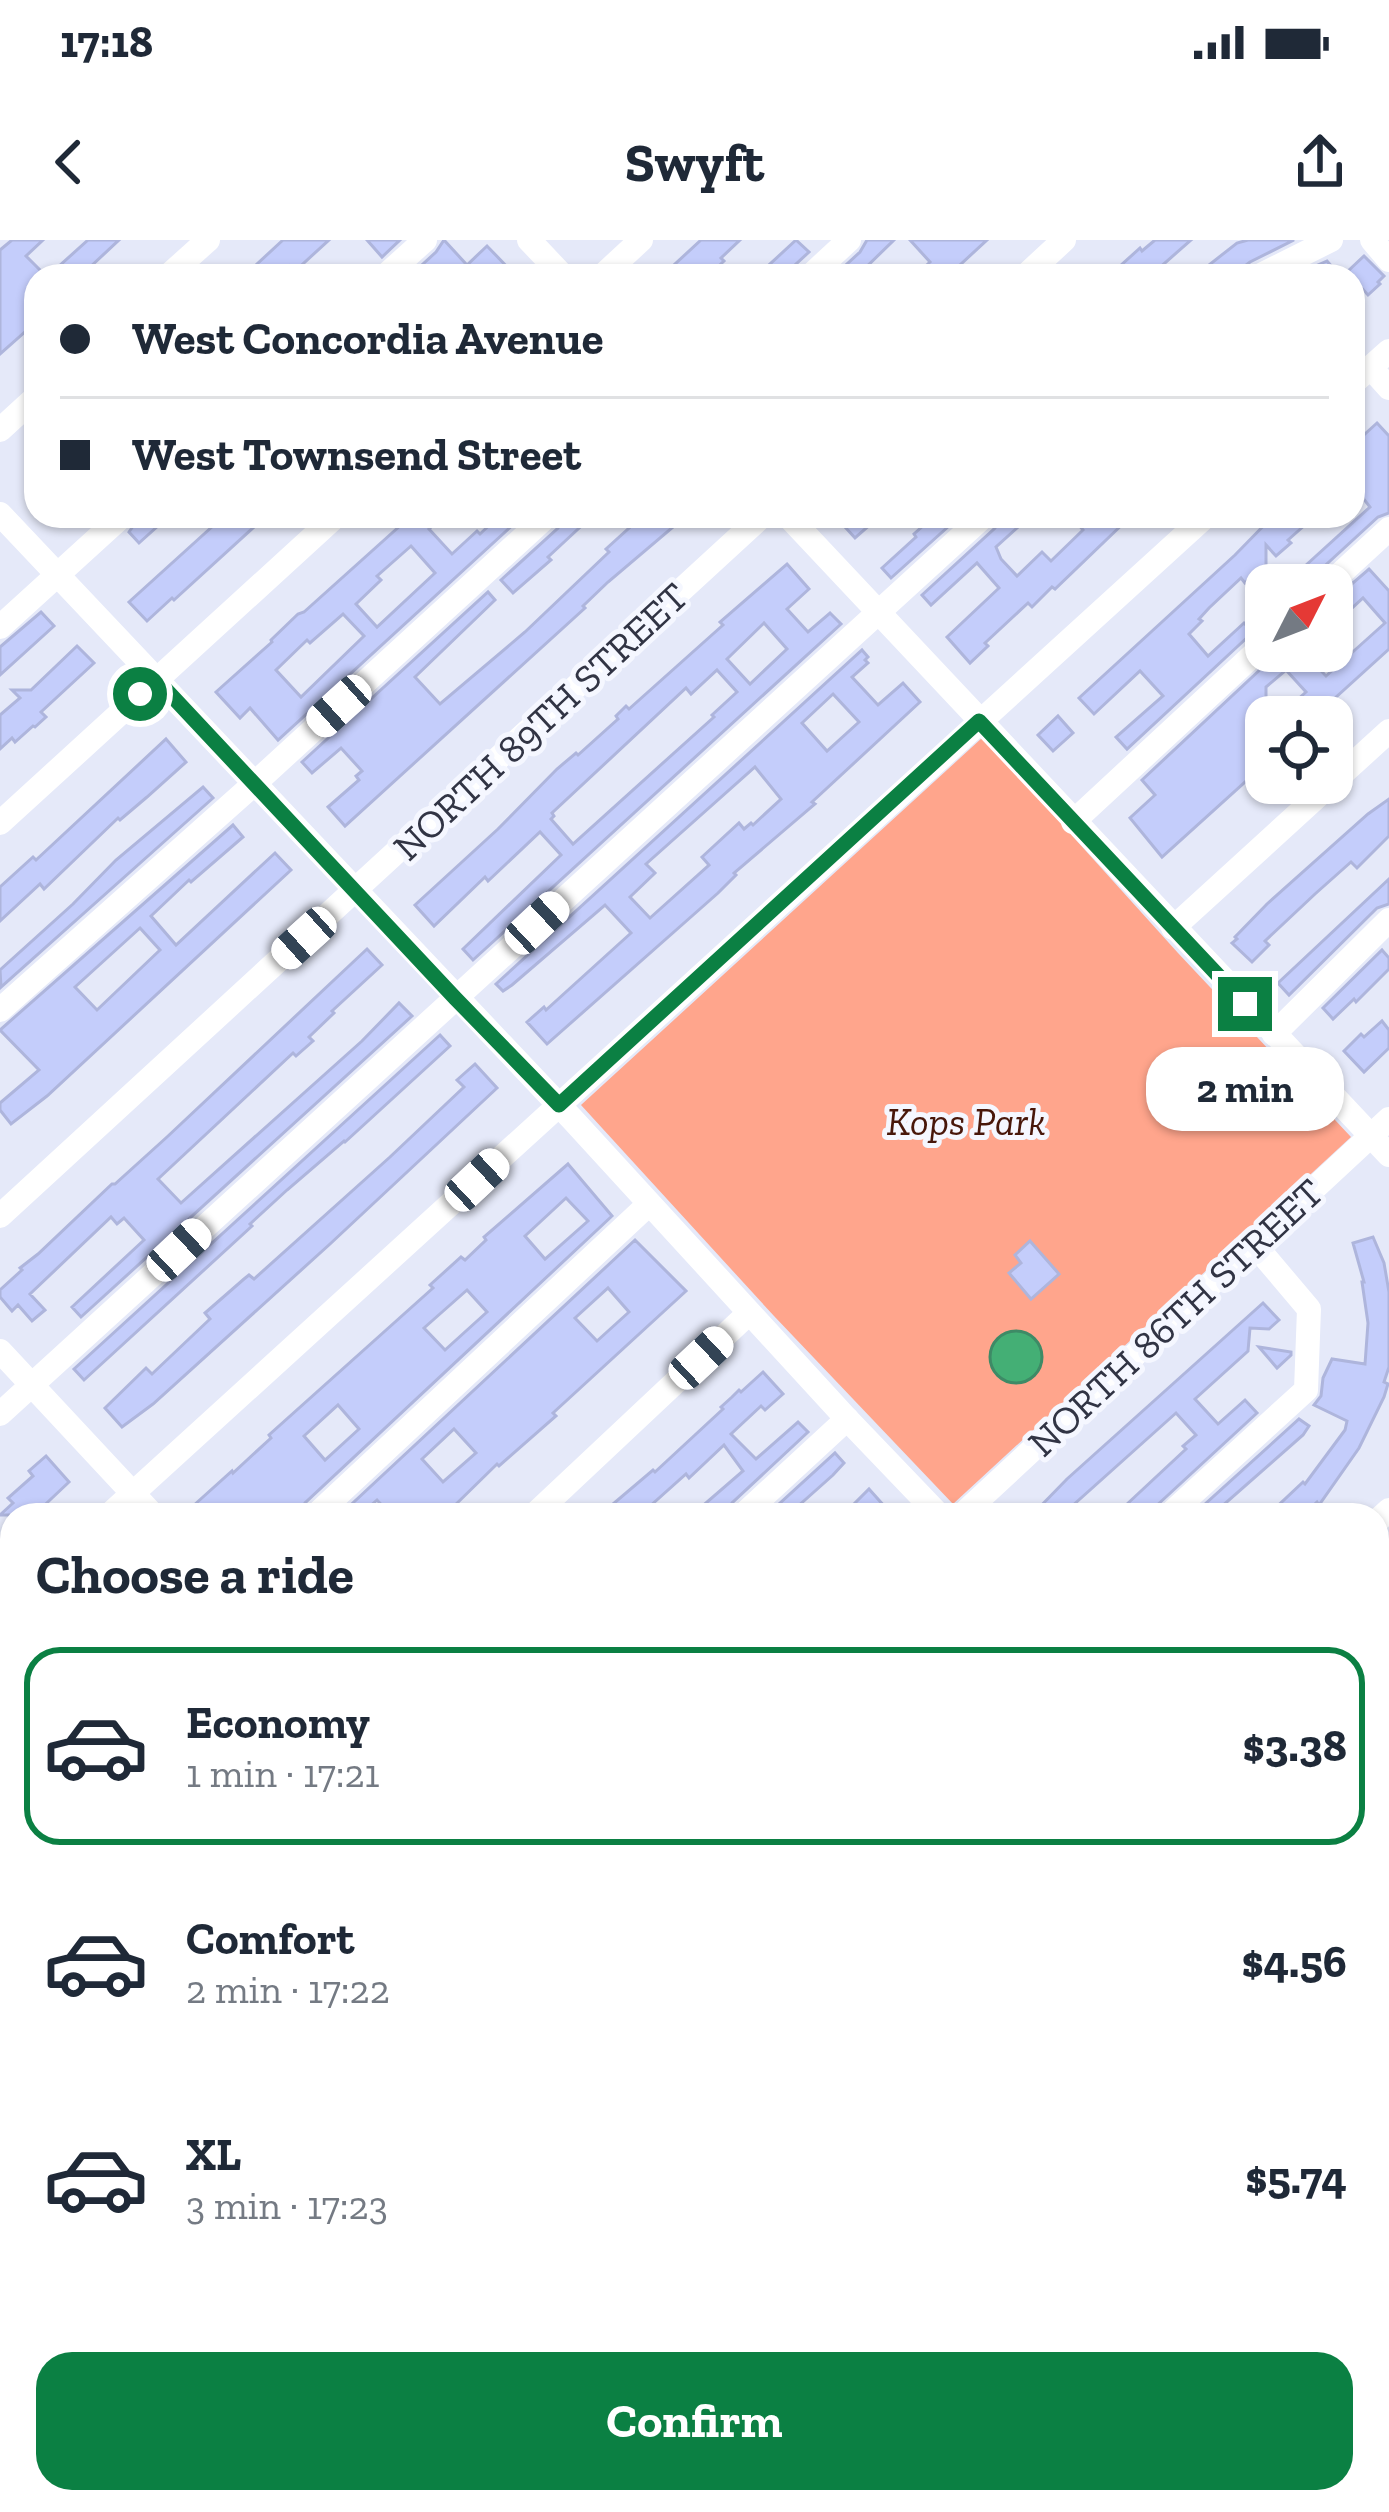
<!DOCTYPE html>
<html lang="en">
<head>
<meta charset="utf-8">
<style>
	:root { --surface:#fff; --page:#f2f2f3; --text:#1f2937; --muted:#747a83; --line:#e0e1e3; --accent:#0b8043 }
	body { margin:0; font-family:"Zilla Slab",serif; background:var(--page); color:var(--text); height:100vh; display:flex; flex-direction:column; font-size:45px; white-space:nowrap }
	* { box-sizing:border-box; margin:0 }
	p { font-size:39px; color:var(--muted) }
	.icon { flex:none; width:66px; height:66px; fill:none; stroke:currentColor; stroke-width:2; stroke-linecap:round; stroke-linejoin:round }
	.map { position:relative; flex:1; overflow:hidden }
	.side { position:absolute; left:0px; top:1263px; width:1389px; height:1011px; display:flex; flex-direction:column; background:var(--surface); border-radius:36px 36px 0 0; box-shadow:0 3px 9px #0004 }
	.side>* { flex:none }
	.hud { position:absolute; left:24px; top:24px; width:1341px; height:264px; border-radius:36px; box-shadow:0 3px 9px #0004; display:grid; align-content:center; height:264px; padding:0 36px; background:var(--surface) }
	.needle { width:78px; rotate:48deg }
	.fabs { position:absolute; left:1245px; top:324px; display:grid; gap:24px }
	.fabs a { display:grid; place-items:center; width:108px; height:108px; border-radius:24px; background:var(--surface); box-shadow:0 3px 9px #0004; font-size:60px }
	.end { position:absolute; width:54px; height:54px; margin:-27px; border:15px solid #0b8043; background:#fff; box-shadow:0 0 0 6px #fff }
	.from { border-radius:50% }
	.bubble { position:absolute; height:84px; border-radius:36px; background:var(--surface); box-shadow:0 3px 9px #0004; font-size:39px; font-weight:700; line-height:84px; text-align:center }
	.car { position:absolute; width:36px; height:72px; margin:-36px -18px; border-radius:15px; box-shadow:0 0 9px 3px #0007; background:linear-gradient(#fff 24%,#345 0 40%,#fff 0 76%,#345 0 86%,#fff 0) }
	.hud b { display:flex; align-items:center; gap:42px; height:114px; font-size:45px }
	.hud b+b { border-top:3px solid var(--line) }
	.hud i { width:30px; height:30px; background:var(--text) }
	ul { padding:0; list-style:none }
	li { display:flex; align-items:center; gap:36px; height:198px; margin:0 24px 18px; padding:0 12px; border:6px solid transparent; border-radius:36px }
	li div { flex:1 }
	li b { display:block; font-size:45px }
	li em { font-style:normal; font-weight:700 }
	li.on { border-color:var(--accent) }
	li>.icon { width:108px; height:108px; stroke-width:1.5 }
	h2 { padding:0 36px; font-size:54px; line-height:144px }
	.primary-button { display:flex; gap:24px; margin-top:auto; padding:24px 36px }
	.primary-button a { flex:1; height:138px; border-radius:36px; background:var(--accent); color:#fff; font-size:48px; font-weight:700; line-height:138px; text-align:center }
	.status { display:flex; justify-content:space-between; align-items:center; height:84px; padding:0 60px; background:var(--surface); direction:ltr }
	.status svg { height:33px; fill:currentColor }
	header { display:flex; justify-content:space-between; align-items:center; height:156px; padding:0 36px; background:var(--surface); font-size:54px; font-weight:700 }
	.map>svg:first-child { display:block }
</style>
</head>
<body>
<div class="status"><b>17:18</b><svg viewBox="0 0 49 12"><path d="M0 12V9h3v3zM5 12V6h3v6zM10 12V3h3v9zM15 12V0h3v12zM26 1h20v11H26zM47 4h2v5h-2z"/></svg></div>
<header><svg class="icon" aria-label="back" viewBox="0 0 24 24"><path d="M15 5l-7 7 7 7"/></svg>Swyft<svg class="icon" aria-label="share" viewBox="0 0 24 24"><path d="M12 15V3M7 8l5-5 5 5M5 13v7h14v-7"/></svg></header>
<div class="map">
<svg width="1389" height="2272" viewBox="0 0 1389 2272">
	<rect width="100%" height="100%" fill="#e5e9f9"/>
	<g fill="#ffa58c">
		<path d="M 983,497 L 1178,713 L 1351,897 L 953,1264 L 774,1076 L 581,865 Z"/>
		<path d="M 488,2262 L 557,2262 L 546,2272 L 498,2272 Z"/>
	</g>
	<circle fill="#44af75" stroke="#3e8a66" stroke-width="3" cx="1016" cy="1117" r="26"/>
	<g fill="#c4cdfb" stroke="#aeb5dc" stroke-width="3" fill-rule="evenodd">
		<path d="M 12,0 L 43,0 L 26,16 L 46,36 L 36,36 L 36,82 L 0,114 L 0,10 Z"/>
		<path d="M 88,0 L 119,0 L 88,29 L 94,36 L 48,36 Z"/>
		<path d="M 283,0 L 329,0 L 294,32 L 289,26 L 278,36 L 244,36 Z"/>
		<path d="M 367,0 L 400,0 L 382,17 Z"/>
		<path d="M 444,0 L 467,25 L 487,6 L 516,36 L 410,36 L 436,12 Z"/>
		<path d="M 701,0 L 740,0 L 721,18 L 724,21 L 708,36 L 662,36 Z"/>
		<path d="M 796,0 L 809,12 L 783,36 L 757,36 Z"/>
		<path d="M 867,0 L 894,0 L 857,36 L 834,36 L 860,12 Z"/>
		<path d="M 910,0 L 987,0 L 948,36 L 915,36 L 930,22 Z"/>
		<path d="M 1155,0 L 1191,0 L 1158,29 L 1165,36 L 1109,36 L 1140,8 L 1142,11 Z"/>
		<path d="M 1248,0 L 1294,0 L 1250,22 L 1232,36 L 1195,36 L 1237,3 Z"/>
		<path d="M 1364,16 L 1384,36 L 1378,42 L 1380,44 L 1368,55 L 1347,32 Z"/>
		<path d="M 1327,21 L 1340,36 L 1302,36 L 1311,28 Z"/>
		<path d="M 1377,183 L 1389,196 L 1389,273 L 1378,277 L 1317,333 L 1307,345 L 1302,345 L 1294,336 L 1370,267 L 1353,245 L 1353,205 Z"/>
		<path d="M 140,276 L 169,276 L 139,303 L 129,292 Z"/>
		<path d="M 224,276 L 266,276 L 174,360 L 172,358 L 147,381 L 129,362 Z"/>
		<path d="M 411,276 L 443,276 L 429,289 L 452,314 L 477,291 L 480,294 L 499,276 L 510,276 L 516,282 L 278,500 L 250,468 L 240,478 L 216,452 L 272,402 L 271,400 L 298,374 L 304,372 ZM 411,306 L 435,333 L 377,387 L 356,364 L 381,340 L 377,336 ZM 343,374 L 364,396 L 301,457 L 276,430 L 307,400 L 310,403 Z"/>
		<path d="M 563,276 L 592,276 L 548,317 L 551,320 L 513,353 L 501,340 L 558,288 Z"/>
		<path d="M 619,276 L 686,276 L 608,342 L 583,366 L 585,368 L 345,586 L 328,567 L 359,540 L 356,536 L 362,531 L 341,508 L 312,533 L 302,522 L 488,352 L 495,360 L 415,437 L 440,464 L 525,392 L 609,312 L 606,309 L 629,288 Z"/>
		<path d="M 835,276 L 880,276 L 855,298 Z"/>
		<path d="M 934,276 L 960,276 L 891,338 L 882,328 L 916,297 L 914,294 Z"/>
		<path d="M 1000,276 L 1009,276 L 1018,287 L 996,307 L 1001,319 L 1017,336 L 1042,312 L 1051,321 L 1083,290 L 1078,284 L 1087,276 L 1131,276 L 1055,349 L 1052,347 L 1032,367 L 1028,363 L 985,403 L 988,406 L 970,423 L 947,397 L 999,348 L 977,323 L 931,365 L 922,355 L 995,288 Z"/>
		<path d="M 1273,276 L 1315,276 L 1288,300 L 1291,303 L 1276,316 L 1266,305 L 1266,325 L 1245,343 L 1241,338 L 1209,368 L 1199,379 L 1202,381 L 1189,394 L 1208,416 L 1244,383 L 1253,392 L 1127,509 L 1116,497 L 1163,456 L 1140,431 L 1094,474 L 1079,458 L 1235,315 Z"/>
		<path d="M 787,324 L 809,349 L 787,369 L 808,392 L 830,373 L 841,384 L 473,720 L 463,709 L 561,615 L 540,592 L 488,641 L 485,637 L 434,686 L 415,665 L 498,589 L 557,529 L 576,513 L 578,515 L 618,479 L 616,476 L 626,466 L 629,469 L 723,385 L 720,382 ZM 764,383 L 787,409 L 750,444 L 727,419 ZM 717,430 L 737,452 L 712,475 L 714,477 L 573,604 L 551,579 L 554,576 L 552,573 L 686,448 L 691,454 Z"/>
		<path d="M 1369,329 L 1389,351 L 1389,409 L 1314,477 L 1278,477 L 1306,452 L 1286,430 L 1266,447 L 1266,523 L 1162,617 L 1130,578 L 1155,555 L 1142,540 L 1280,411 L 1302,411 L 1326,436 L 1385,383 L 1363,358 L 1339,380 L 1332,372 L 1332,361 Z"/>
		<path d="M 41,372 L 54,386 L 0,435 L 0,407 Z"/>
		<path d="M 77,406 L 94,423 L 41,472 L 46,477 L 35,487 L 33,486 L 15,502 L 12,498 L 0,509 L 0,475 L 20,458 L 12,450 L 31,450 Z"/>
		<path d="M 862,410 L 868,417 L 865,420 L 868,423 L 852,437 L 878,465 L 903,443 L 920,462 L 812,562 L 815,564 L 734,633 L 736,635 L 718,653 L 547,804 L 527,782 L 544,767 L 546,770 L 631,693 L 605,665 L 512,745 L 503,751 L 496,744 ZM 833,454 L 859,482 L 827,511 L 802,483 ZM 755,527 L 781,559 L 753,585 L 751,583 L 744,589 L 739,583 L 702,617 L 709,625 L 650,678 L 630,657 L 655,633 L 646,624 Z"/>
		<path d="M 1058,476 L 1073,493 L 1053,511 L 1038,495 Z"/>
		<path d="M 166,499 L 186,522 L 147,557 L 120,580 L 118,578 L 44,649 L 40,644 L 0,681 L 0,647 L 33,617 L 36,620 Z"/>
		<path d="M 203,547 L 213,558 L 1,747 L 0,730 L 73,664 L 116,620 Z"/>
		<path d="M 1389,559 L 1389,596 L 1357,628 L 1351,622 L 1315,654 L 1265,701 L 1269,705 L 1252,722 L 1232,703 L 1237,699 L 1235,697 L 1267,664 L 1368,574 Z"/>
		<path d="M 233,585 L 243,597 L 191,642 L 189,640 L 151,676 L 176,705 L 275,613 L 291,630 L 47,856 L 11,884 L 0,870 L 0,863 L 39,830 L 0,790 ZM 140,688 L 160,710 L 97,770 L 75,747 Z"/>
		<path d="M 1389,639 L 1389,664 L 1377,668 L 1289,755 L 1278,743 Z"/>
		<path d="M 367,709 L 382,725 L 332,771 L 334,773 L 309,797 L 313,801 L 296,816 L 293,813 L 158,939 L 181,963 L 362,801 L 399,763 L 412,776 L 81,1077 L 72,1067 L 144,1000 L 124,978 L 117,984 L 111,977 L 30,1054 L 45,1070 L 32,1081 L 18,1065 L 12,1071 L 0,1057 L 0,1050 L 22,1030 L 20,1028 L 38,1014 L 112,944 L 115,944 L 167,897 Z"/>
		<path d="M 1382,710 L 1389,718 L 1389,729 L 1356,762 L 1354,759 L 1333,779 L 1323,768 Z"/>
		<path d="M 1382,781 L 1389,790 L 1389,808 L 1364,832 L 1344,811 L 1361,794 L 1364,797 Z"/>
		<path d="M 440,795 L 450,806 L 345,902 L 344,901 L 287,950 L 250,984 L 252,986 L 84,1140 L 74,1129 Z"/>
		<path d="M 475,824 L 497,848 L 330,1004 L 153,1164 L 122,1187 L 105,1168 L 146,1128 L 152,1134 L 210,1079 L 205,1073 L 244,1039 L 249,1035 L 254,1039 L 390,917 L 464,847 L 457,840 Z"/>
		<path d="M 568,924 L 612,976 L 305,1263 L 300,1275 L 201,1275 L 193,1266 L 232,1231 L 233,1233 L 271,1198 L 269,1195 L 433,1048 L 430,1045 L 461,1017 L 465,1020 L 486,1000 L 484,997 ZM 566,958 L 588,981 L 545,1019 L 525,996 ZM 467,1050 L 487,1072 L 445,1110 L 424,1088 ZM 338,1165 L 359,1189 L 325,1220 L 304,1196 Z"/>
		<path d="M 1373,997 L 1384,1023 L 1389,1052 L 1389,1127 L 1384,1142 L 1388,1144 L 1384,1157 L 1359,1208 L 1319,1265 L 1317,1262 L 1303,1275 L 1268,1275 L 1303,1242 L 1305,1244 L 1345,1190 L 1347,1181 L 1314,1165 L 1321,1156 L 1323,1138 L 1332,1119 L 1365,1124 L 1368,1083 L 1362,1042 L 1364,1042 L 1353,1003 Z"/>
		<path d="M 635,1000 L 686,1051 L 553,1173 L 556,1176 L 499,1226 L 497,1224 L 449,1271 L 447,1270 L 442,1275 L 391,1275 L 377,1260 L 360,1275 L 340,1275 ZM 608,1048 L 629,1072 L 597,1101 L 575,1078 ZM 454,1189 L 476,1213 L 443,1242 L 422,1219 Z"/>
		<path d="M 1030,1001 L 1059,1034 L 1031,1059 L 1009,1033 L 1021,1023 L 1015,1015 Z"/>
		<path d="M 1263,1063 L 1279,1080 L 1269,1089 L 1250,1088 L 1248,1111 L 1195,1159 L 1218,1184 L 1245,1160 L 1257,1173 L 1154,1268 L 1147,1275 L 1135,1275 L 1126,1265 L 1186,1209 L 1183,1206 L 1196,1195 L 1176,1173 L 1062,1275 L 1032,1275 L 1067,1239 Z"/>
		<path d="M 1259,1107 L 1291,1112 L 1291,1115 L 1277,1128 Z"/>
		<path d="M 763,1132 L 783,1154 L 765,1170 L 761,1166 L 731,1194 L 756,1219 L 798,1182 L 808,1192 L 732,1263 L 727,1275 L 692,1275 L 743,1231 L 724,1205 L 689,1238 L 686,1234 L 640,1275 L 600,1275 L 653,1230 L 655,1232 L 723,1169 L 721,1167 L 732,1157 L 739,1150 L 741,1152 Z"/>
		<path d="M 1299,1179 L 1309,1186 L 1303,1195 L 1212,1275 L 1193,1275 Z"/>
		<path d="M 835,1213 L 844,1223 L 833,1235 L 788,1275 L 767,1275 Z"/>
		<path d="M 46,1216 L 69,1242 L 34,1275 L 0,1275 L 13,1263 L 8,1258 L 33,1236 L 29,1231 Z"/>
		<path d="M 869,1249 L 885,1267 L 876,1275 L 843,1275 Z"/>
	</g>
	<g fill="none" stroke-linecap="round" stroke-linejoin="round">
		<g stroke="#fff" stroke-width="24">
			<path d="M 529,0 L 563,36"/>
			<path d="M 1372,0 L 1389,20"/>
			<path d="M 168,36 L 208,0"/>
			<path d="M 385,36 L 425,0"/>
			<path d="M 602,36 L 641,0"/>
			<path d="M 810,36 L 849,0"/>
			<path d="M 1025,36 L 1064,0"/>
			<path d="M 1259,36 L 1331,0"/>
			<path d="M 1371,128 L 1389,148"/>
			<path d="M 1353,143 L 1389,111"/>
			<path d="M 0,190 L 36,157"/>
			<path d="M 0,274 L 573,880 L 847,1179 L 939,1275"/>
			<path d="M 788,276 L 1389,915"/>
			<path d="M 1328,345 L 1389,289"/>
			<path d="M 0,387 L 122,276"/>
			<path d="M 1332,543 L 1389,491"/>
			<path d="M 1073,582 L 1266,403"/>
			<path d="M 0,583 L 336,276"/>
			<path d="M 1173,688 L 1332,543"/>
			<path d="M 0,770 L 254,544 L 547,276"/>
			<path d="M 1274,794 L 1389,680"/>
			<path d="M 0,976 L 762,276"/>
			<path d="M 0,1111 L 153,1275"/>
			<path d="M 0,1174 L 984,276"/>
			<path d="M 109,1275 L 1206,276"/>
			<path d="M 316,1275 L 649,964"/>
			<path d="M 534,1275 L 749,1073"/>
			<path d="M 743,1275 L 847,1179"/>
			<path d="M 962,1275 L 1389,879"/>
			<path d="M 1169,1275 L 1306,1150 L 1309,1069 L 1254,1004"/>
			<path d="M 1377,1281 L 1389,1270"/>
			<path d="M 0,1374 L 12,1363"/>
			<path d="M 1377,1483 L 1389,1472"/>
			<path d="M 0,1564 L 12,1553"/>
			<path d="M 1377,1700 L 1389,1689"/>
			<path d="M 0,1735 L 12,1747"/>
			<path d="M 1377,1741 L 1389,1754"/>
			<path d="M 1377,1905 L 1389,1894"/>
			<path d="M 1377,2094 L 1389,2083"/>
			<path d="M 0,2145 L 12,2135"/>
			<path d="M 0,2205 L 12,2218"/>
			<path d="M 53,2262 L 63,2272"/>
			<path d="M 1081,2262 L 1091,2272"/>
			<path d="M 755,2272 L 766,2262"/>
			<path d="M 974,2272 L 985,2262"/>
			<path d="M 1182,2272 L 1193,2262"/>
			<path d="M 1387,2272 L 1389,2270"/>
		</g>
		<g stroke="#95e2f5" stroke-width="30">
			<path d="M 0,1946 L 12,1958"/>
			<path d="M 0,2009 L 12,2022"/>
			<path d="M 234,2262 L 243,2272"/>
			<path d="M 298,2262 L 307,2272"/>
		</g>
	</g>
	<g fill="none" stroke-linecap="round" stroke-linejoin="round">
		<path stroke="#0b8043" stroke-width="15" d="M 140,454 L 156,439 L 455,758 L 559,865 L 979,481 L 1245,764"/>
	</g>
	<g text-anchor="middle" stroke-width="10" stroke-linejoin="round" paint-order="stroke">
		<g font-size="39" fill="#313444" stroke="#f5f7ff">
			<text transform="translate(540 481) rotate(-43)" y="14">NORTH 89TH STREET</text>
			<text transform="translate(1175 1077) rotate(-43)" y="14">NORTH 86TH STREET</text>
		</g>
		<g font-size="39" font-style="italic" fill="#48170a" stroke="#f5f7ff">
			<text x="966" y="895">Kops Park</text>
		</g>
	</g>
</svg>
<div class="fabs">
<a><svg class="needle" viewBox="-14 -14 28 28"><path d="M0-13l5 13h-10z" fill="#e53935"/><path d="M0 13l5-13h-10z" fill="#747a83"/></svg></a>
<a><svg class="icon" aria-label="locate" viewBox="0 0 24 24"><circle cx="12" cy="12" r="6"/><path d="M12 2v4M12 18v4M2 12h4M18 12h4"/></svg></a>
</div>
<i class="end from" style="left:140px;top:454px"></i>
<i class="end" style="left:1245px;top:764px"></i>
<div class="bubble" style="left:1146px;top:807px;width:198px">2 min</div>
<i class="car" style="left:339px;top:466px;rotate:228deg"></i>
<i class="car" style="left:537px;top:683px;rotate:47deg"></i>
<i class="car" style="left:304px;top:698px;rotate:228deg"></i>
<i class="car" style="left:477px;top:940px;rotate:47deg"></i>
<i class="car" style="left:179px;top:1010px;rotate:47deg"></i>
<i class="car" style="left:701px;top:1118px;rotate:47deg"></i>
<div class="hud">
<b><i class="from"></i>West Concordia Avenue</b>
<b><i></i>West Townsend Street</b>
</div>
<section class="side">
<h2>Choose a ride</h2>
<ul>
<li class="on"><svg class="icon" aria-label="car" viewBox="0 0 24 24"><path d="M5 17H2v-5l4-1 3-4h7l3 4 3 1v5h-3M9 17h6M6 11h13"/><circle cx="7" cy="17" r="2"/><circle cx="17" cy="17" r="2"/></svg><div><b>Economy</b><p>1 min · 17:21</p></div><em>$3.38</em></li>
<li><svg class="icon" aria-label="car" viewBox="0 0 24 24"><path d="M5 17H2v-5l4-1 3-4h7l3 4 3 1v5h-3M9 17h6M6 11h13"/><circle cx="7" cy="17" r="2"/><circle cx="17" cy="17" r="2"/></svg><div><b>Comfort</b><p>2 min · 17:22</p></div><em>$4.56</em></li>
<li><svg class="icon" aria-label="car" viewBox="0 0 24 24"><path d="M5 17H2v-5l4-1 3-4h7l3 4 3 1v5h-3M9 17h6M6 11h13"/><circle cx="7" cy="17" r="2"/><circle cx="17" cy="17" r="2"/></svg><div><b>XL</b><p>3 min · 17:23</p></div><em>$5.74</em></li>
</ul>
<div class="primary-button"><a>Confirm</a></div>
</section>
</div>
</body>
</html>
